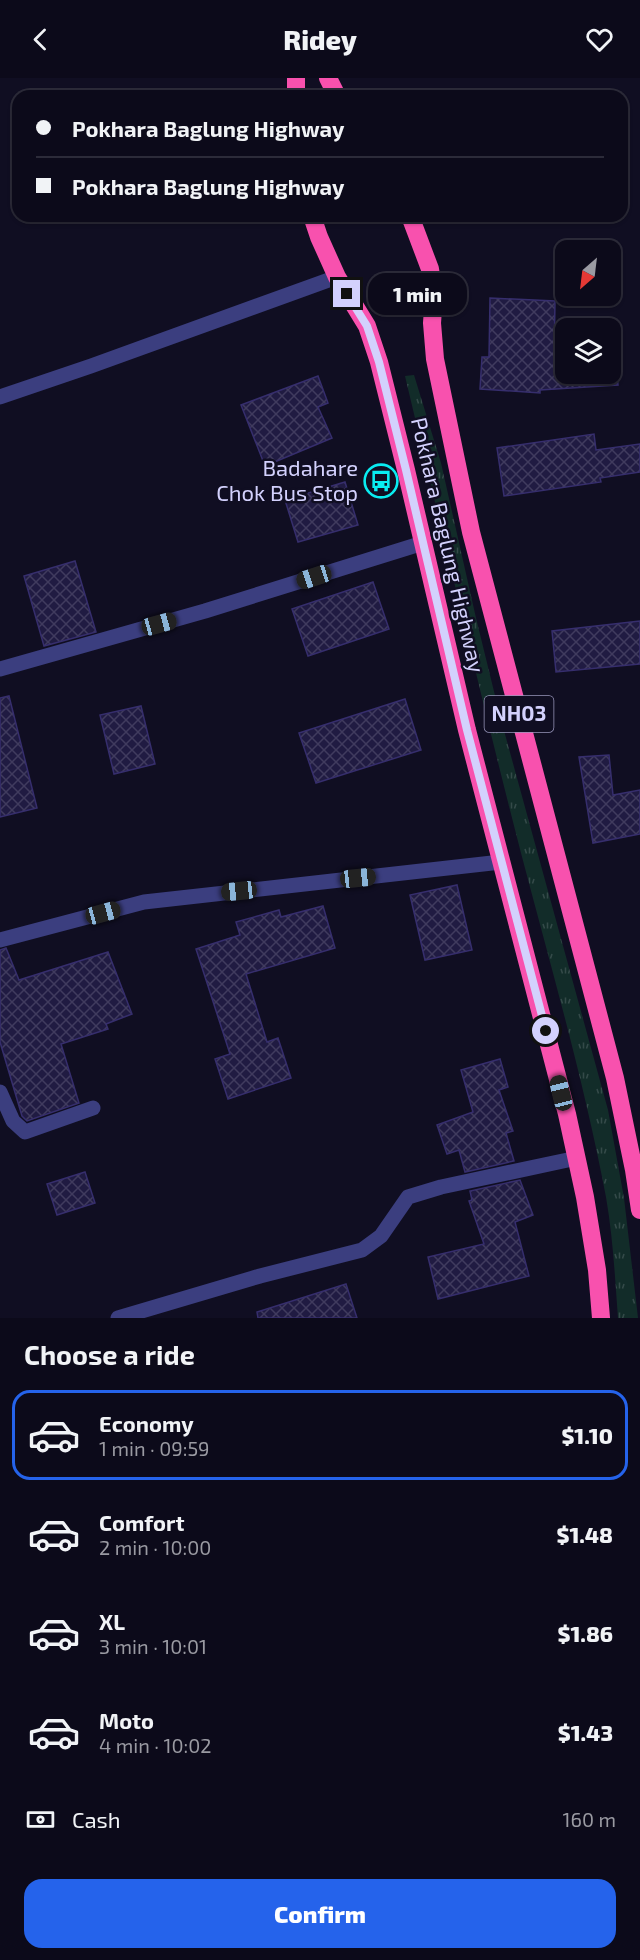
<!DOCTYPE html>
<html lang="en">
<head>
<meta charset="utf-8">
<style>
	:root { --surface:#0c0a1a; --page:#1a1827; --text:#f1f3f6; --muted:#9a9aa2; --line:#2c2b39; --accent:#2563eb }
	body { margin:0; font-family:"Exo 2",sans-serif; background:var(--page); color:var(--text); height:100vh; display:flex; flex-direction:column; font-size:22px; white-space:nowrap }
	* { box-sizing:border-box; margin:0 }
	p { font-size:20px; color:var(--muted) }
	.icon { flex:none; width:33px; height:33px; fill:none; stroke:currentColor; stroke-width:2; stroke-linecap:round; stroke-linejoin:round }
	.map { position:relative; height:1240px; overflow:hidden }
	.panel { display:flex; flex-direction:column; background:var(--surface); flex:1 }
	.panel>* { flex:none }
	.banner { position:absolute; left:12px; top:12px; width:616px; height:132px; border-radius:18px; box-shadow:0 2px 4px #0004,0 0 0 2px var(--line); display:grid; align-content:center; height:132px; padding:0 24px; background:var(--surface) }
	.needle { width:39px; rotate:208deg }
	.tools { position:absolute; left:555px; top:162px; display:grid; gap:12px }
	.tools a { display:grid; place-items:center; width:66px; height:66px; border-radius:12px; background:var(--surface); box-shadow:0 2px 4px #0004,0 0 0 2px var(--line); font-size:30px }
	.end { position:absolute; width:27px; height:27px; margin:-14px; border:8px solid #d3d1fd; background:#111; box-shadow:0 0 0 3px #111 }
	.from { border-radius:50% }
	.bubble { position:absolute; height:42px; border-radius:18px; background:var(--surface); box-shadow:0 2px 4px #0004,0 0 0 2px var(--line); font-size:20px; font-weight:800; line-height:42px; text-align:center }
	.car { position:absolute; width:18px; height:36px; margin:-18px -9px; border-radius:8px; box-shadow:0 0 4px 2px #0007; background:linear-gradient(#222 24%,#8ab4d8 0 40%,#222 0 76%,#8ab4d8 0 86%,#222 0) }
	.banner b { display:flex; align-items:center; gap:21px; height:57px; font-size:22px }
	.banner b+b { border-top:2px solid var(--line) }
	.banner i { width:15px; height:15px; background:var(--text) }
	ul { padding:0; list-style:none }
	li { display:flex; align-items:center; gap:18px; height:90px; margin:0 12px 9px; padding:0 12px; border:3px solid transparent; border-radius:18px }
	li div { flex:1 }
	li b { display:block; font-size:22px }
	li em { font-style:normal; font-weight:800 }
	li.selected { border-color:var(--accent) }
	li>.icon { width:54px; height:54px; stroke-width:1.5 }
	h2 { padding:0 24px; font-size:27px; line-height:72px }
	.pay { display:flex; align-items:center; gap:15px; height:66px; padding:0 24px; font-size:22px }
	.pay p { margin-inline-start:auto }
	.action { display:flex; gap:12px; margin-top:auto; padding:12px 24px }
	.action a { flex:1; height:69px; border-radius:18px; background:var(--accent); color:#fff; font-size:24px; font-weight:800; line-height:69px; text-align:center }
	header { display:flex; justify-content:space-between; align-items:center; height:78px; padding:0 24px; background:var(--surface); font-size:27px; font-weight:800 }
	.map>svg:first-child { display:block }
</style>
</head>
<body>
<header><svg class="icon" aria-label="back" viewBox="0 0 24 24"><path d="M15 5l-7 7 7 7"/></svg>Ridey<svg class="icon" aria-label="heart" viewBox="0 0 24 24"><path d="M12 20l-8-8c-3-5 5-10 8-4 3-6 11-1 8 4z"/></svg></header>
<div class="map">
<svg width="640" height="1240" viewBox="0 0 640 1240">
	<defs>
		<pattern id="grass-tufts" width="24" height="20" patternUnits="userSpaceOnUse" patternTransform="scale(1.5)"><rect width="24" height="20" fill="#122c29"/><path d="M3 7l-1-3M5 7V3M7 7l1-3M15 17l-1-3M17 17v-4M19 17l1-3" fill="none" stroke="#344a49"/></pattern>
		<pattern id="building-cross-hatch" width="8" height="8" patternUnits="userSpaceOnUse" patternTransform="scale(1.5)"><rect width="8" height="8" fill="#201b42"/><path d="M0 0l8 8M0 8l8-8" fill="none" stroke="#403b5e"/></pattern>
	</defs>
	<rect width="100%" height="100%" fill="#100e22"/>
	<path fill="url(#grass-tufts)" d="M 414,297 L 441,385 L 476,540 L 500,638 L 608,1032 L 624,1120 L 638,1240 L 618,1240 C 615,1200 613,1159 606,1119 C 584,1003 551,889 521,775 C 480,616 443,457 405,298 Z"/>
	<g fill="url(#building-cross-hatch)" stroke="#362e6d" stroke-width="1.5">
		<path d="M 490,220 L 555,223 L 554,283 L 566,282 L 566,296 L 610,296 L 610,278 L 615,278 L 618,307 L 540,312 L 540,315 L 480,311 L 482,279 L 489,279 Z"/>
		<path d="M 318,298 L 328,325 L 318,329 L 332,360 L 265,388 L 241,327 Z"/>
		<path d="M 594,356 L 596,372 L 640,366 L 640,394 L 600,400 L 601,404 L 504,418 L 497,370 Z"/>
		<path d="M 345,404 L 358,447 L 298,464 L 285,422 Z"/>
		<path d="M 75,483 L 96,554 L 44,568 L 24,498 Z"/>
		<path d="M 373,504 L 389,551 L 308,578 L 292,531 Z"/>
		<path d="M 640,543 L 640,586 L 556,594 L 552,553 Z"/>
		<path d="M 9,618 L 37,730 L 0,739 L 0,620 Z"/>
		<path d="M 405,621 L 421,672 L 316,705 L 299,655 Z"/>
		<path d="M 141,628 L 155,686 L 114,696 L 100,637 Z"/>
		<path d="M 609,677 L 613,717 L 640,712 L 640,756 L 593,765 L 579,679 Z"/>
		<path d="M 457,807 L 472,872 L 425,882 L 410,817 Z"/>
		<path d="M 323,828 L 335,870 L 246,896 L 267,964 L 278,960 L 291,1000 L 228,1021 L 215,981 L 230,976 L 196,871 L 240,857 L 236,844 L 279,832 L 281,839 Z"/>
		<path d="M 6,870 L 19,902 L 108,874 L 132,936 L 106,946 L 108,951 L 61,966 L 79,1025 L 27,1043 L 22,1038 L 0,964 L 0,872 Z"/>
		<path d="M 500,981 L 508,1009 L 499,1012 L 513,1053 L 506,1055 L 514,1083 L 465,1094 L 459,1072 L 447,1076 L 437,1047 L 473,1034 L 461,992 Z"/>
		<path d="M 85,1094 L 95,1125 L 57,1137 L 47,1106 Z"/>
		<path d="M 520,1102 L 533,1137 L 515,1144 L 529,1198 L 438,1221 L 428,1179 L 484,1166 L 469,1123 L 472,1122 L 470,1113 Z"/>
		<path d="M 346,1206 L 357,1240 L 258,1240 L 257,1234 Z"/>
	</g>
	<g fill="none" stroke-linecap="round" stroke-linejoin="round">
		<g stroke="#3b3e7f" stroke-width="15">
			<path d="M 0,319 L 91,288 L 337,199"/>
			<path d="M 0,591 L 205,533 L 423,465"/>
			<path d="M 0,862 L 144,824 L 501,784"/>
			<path d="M 0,1014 L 13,1043 L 25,1054 L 93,1030"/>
			<path d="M 118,1240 L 260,1198 L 362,1172 L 381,1158 L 408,1119 L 441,1109 L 577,1080"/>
		</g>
		<g stroke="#f851ae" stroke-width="18">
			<path d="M 328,0 L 337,18"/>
			<path d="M 296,18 L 296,0"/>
			<path d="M 312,138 L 319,159 L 337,199 L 367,248 L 379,284 L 406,392 L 467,652 L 567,1036 L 585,1119 L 597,1192 L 601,1240"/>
			<path d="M 410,138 L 430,191 L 434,217 L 432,245 L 435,281 L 471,454 L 615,1000 L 634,1092 L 640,1132"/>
		</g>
	</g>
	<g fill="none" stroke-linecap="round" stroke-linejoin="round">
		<path stroke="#d3d1fd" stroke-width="8" d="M 347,216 L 367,248 L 379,284 L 406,392 L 467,652 L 546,953"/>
	</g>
	<defs>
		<g id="bus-ring" transform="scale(1.725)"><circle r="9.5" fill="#100e22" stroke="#09ecf1" stroke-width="1.5"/><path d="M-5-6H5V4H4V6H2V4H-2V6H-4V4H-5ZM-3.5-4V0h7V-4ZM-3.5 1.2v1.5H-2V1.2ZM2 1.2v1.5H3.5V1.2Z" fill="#09ecf1"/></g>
	</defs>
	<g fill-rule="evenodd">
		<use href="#bus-ring" x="381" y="403"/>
	</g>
	<g text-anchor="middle" stroke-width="5" stroke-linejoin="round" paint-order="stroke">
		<rect fill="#100e22" stroke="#9896bb" stroke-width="1.5" x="484.5" y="618" width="69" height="36" rx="4.5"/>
		<g font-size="21" font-weight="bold" fill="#d3d1fd">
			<text x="519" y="643">NH03</text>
		</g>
		<g font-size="22" fill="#d3d1fd" stroke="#100e22" text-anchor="end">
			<text x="358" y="398">Badahare<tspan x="358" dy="25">Chok Bus Stop</tspan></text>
		</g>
		<g font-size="22" fill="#d3d1fd" stroke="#100e22">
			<text transform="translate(448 467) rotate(77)" y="8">Pokhara Baglung Highway</text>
		</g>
	</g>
</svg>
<div class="tools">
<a><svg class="needle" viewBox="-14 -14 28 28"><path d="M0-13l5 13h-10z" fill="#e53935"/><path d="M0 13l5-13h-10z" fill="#9a9aa2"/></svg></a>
<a><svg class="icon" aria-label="layers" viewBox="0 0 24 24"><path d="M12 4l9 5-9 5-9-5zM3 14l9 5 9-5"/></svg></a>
</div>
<i class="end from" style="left:546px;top:953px"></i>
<i class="end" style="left:347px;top:216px"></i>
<div class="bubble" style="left:368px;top:195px;width:99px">1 min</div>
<i class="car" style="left:314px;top:499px;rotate:252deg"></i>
<i class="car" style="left:159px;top:546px;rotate:75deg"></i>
<i class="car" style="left:358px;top:800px;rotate:84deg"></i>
<i class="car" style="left:239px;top:813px;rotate:264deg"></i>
<i class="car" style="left:103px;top:835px;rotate:75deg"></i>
<i class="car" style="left:561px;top:1015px;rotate:346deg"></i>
<div class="banner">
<b><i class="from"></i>Pokhara Baglung Highway</b>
<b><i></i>Pokhara Baglung Highway</b>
</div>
</div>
<section class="panel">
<h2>Choose a ride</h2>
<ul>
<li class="selected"><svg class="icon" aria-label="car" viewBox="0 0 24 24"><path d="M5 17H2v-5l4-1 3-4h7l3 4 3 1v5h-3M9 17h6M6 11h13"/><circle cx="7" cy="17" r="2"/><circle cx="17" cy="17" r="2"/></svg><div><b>Economy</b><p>1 min · 09:59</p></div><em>$1.10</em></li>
<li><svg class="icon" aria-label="car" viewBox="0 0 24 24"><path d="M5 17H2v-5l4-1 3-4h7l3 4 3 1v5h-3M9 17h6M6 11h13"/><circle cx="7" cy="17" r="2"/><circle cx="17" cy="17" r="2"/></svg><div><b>Comfort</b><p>2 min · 10:00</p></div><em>$1.48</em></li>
<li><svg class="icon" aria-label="car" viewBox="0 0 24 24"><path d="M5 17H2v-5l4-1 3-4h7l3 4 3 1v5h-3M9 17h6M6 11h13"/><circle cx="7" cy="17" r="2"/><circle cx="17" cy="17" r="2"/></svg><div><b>XL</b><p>3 min · 10:01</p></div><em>$1.86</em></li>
<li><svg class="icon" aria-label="car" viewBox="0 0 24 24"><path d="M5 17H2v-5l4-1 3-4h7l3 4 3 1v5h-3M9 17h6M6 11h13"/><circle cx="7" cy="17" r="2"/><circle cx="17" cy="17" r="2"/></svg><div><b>Moto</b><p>4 min · 10:02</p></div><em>$1.43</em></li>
</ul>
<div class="pay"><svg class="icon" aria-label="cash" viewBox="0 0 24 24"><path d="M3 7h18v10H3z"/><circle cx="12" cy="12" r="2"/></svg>Cash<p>160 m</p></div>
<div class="action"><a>Confirm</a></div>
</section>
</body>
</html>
